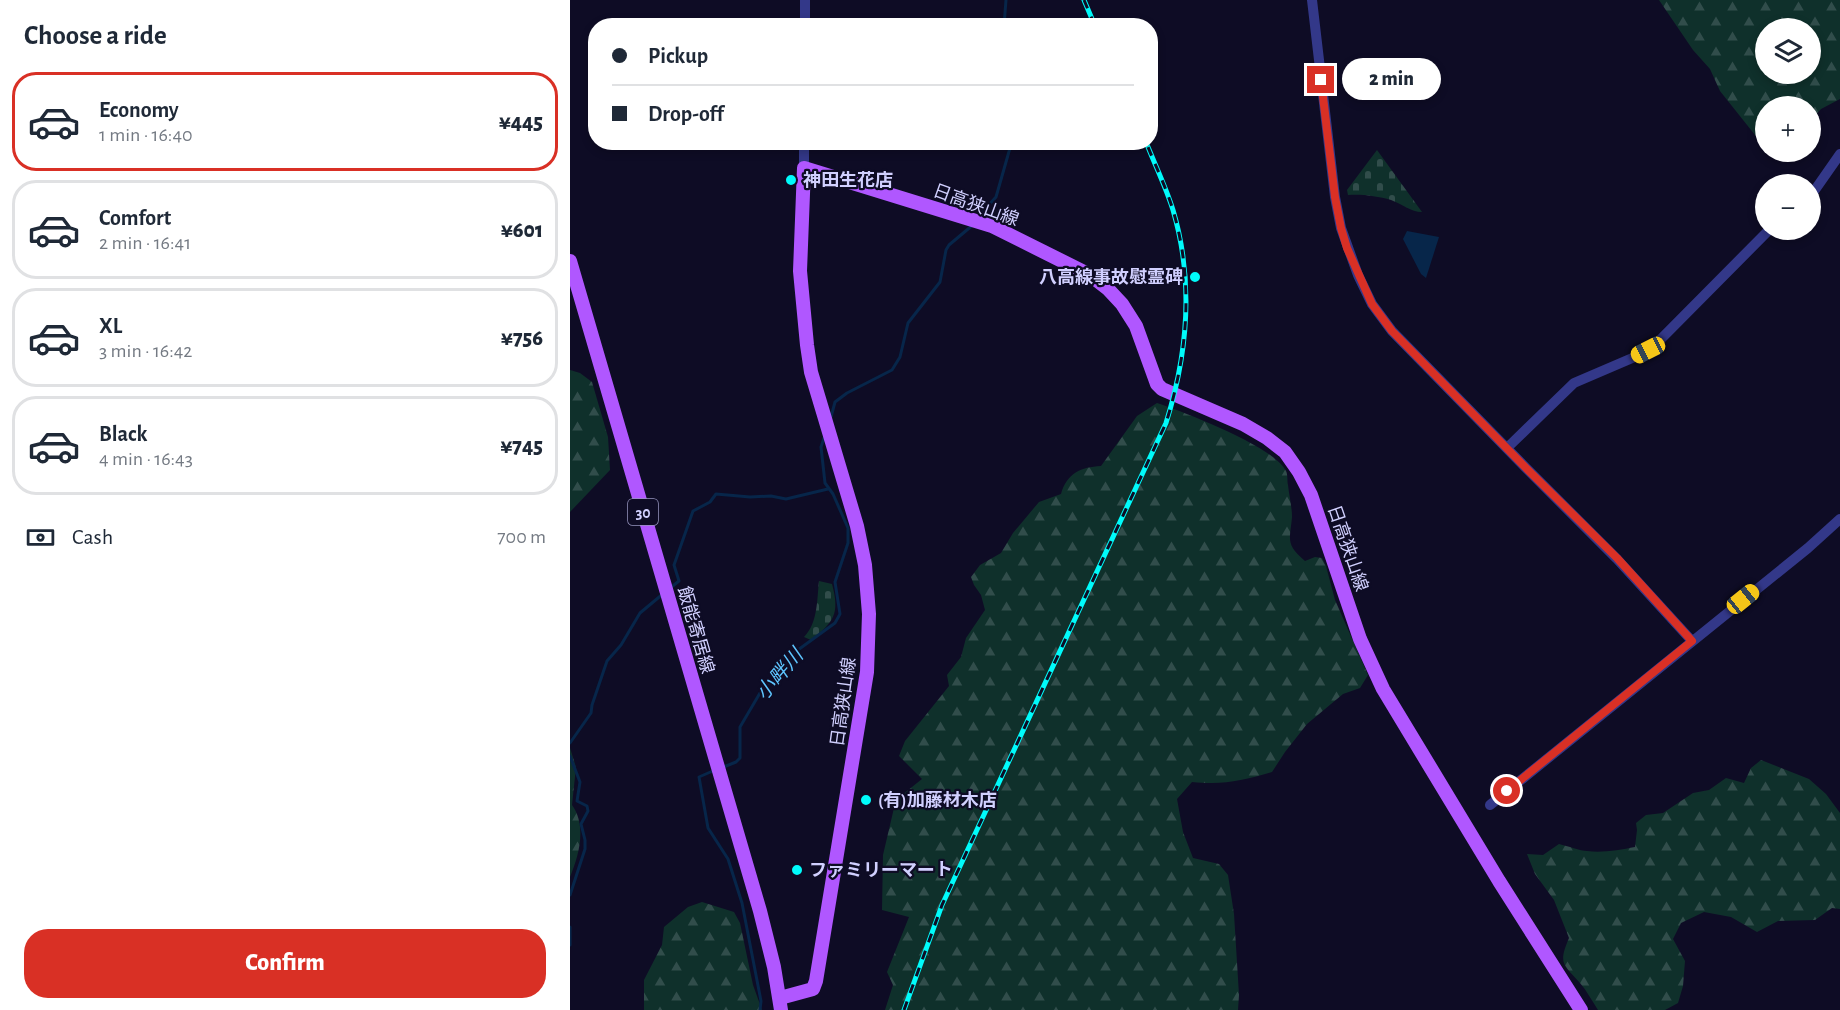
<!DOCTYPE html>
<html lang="en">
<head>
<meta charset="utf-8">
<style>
	:root { --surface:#fff; --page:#f6f6f7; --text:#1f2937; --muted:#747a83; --line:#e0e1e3; --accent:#d93025 }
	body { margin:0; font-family:"Alegreya Sans","Noto Sans JP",sans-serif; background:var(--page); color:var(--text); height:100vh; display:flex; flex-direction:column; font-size:22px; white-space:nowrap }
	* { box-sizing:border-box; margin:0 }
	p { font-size:20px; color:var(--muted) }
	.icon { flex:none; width:33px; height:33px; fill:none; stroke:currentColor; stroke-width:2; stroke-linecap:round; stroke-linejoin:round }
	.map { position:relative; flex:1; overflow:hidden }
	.details { display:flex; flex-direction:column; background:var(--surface); width:570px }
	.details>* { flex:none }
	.guide { position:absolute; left:18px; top:18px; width:570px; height:132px; border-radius:24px; box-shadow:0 3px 9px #0003; display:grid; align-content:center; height:132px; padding:0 24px; background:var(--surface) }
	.controls { position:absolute; left:1185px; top:18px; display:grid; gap:12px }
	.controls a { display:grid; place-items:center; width:66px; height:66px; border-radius:50%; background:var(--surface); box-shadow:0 3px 9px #0003; font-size:30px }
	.end { position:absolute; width:27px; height:27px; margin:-14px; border:8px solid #d93025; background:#fff; box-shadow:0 0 0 3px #fff }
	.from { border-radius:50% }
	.bubble { position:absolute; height:42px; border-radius:21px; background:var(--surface); box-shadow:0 3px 9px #0003; font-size:20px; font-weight:800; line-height:42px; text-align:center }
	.car { position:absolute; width:18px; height:36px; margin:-18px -9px; border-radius:8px; box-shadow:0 0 4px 2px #0007; background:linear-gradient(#f5c518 24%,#345 0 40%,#f5c518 0 76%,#345 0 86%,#f5c518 0) }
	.guide b { display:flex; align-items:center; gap:21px; height:57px; font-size:22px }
	.guide b+b { border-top:2px solid var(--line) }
	.guide i { width:15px; height:15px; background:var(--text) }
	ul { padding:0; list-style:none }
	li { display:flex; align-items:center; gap:18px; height:99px; margin:0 12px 9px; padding:0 12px; border:3px solid var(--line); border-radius:24px }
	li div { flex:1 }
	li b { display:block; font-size:22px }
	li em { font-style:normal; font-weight:800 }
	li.selected { border-color:var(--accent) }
	li>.icon { width:54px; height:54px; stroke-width:1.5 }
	h2 { padding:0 24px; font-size:27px; line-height:72px }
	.pay { display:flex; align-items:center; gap:15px; height:66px; padding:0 24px; font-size:22px }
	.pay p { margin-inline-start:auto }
	.primary-button { display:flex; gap:12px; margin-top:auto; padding:12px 24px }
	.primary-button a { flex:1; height:69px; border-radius:24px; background:var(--accent); color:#fff; font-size:24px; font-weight:800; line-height:69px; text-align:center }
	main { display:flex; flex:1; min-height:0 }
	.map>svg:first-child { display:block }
</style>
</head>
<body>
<main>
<section class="details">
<h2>Choose a ride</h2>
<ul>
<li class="selected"><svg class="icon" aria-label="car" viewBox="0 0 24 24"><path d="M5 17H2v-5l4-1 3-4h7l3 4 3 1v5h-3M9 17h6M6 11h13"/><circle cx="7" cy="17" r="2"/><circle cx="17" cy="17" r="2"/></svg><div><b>Economy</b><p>1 min · 16:40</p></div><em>¥445</em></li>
<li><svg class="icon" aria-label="car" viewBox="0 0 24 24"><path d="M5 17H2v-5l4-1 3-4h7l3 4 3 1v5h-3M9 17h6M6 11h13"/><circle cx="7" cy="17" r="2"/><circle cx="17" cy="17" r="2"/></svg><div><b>Comfort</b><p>2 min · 16:41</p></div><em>¥601</em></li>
<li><svg class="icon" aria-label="car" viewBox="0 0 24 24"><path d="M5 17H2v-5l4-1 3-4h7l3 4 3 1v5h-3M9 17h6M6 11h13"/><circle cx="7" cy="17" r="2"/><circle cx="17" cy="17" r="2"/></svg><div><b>XL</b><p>3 min · 16:42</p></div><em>¥756</em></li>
<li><svg class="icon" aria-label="car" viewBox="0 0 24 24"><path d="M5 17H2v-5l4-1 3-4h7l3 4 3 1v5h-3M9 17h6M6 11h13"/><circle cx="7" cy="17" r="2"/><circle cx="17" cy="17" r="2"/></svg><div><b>Black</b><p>4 min · 16:43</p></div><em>¥745</em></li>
</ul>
<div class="pay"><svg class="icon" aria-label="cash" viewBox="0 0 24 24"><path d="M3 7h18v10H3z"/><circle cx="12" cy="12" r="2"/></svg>Cash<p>700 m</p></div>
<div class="primary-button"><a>Confirm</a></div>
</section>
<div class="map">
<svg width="1270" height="1010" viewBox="0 0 1270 1010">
	<defs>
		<pattern id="forest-firs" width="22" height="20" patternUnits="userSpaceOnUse" patternTransform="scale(1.5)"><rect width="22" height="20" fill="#0f302b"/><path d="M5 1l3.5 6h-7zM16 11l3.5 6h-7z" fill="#314d4b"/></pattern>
		<pattern id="cemetery-stones" width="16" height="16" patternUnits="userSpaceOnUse" patternTransform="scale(1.5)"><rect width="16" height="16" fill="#0f302b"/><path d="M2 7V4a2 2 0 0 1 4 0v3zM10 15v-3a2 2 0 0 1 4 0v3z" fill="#314d4b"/></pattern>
	</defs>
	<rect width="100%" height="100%" fill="#0e0c25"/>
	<g fill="url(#forest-firs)" fill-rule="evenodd">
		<path d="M 1089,0 L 1270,0 L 1270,99 L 1251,109 L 1241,120 L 1240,106 L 1196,106 L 1195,136 L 1189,140 L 1150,91 L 1140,69 L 1123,50 ZM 1240,28 L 1240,74 L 1196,74 L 1196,28 Z"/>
		<path d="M 0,370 L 10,373 L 22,382 L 38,437 L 40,470 L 0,512 Z"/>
		<path d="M 587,403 C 614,412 705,447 716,471 C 718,475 717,481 718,485 C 719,495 722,507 722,517 C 720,540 715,544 735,561 L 745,557 L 752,558 L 756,566 L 765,600 L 798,675 L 790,688 L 773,694 L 737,724 L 715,752 L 702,772 C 671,781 654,785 622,782 L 607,799 L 613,832 L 623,858 L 649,864 L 658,875 L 664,914 L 669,995 L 668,1010 L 315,1010 L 323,985 L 317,972 L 339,917 L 312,910 L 313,855 L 324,808 L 332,795 L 352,779 L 329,756 L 335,741 L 379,686 L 377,675 L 391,657 L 396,638 L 415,610 L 411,595 L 404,585 L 401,577 L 410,565 L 431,553 L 443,533 L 469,502 L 491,494 C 497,473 511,467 531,466 L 567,416 Z"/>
		<path d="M 0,748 L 6,767 L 2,805 C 17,826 9,855 0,877 Z"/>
		<path d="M 1191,760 L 1239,779 L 1256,794 L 1270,813 L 1270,909 L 1262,908 L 1245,920 L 1208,921 L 1187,932 L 1161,917 L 1134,912 L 1111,923 L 1103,939 L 1115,961 L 1113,986 L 1108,1003 L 1095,1010 L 1028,1010 C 1022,1001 1017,991 1010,983 C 993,964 988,964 999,938 L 984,900 L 965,874 L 957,854 L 973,855 L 989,844 C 998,846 1010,851 1017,851 C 1032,853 1050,850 1065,847 L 1067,830 L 1066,823 L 1076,815 L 1093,813 L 1123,793 L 1139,790 L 1156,778 L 1174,783 L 1181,768 Z"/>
		<path d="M 132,902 L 164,912 L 170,923 L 183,985 L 192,1010 L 74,1010 L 74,980 L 92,945 L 94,927 L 118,907 Z"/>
	</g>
	<g fill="url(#cemetery-stones)">
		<path d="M 807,150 L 852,212 C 841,212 832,204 821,200 C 808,196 791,194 778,195 L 777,190 Z"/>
		<path d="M 249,581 L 262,584 C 270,614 264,622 241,640 L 234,637 C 248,623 247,599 249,581 Z"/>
	</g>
	<path fill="#07264a" d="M 837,231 L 869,237 L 856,278 L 851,274 L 833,239 Z"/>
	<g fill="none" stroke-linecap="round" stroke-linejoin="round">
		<g stroke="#07264a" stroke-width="3">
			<path d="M 434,26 L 436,0"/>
			<path d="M 409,216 L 426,197 L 440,148 L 440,142"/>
			<path d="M 261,417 L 265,402 L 277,393 L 322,370 L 330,357 L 338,323 L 370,282 L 376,250 L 379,245 L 404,224"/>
			<path d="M 99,589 L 109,581 L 104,565 L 123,511 L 140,502 L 146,494 L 180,497 L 201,496 L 216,499 L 258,489"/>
			<path d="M 0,743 L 21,713 L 22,705 L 37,661 L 51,645 L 70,613 L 94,593"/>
			<path d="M 0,756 L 10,782 L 7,801 L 17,806 L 18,811 L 11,824 L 15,840 L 15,849 L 0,895"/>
			<path d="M 151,768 L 166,762 L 170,758 L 170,727 L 190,693 L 214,668 L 221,655 L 265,623 L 270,614 L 265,582 L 278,543 L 278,528 L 263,494 L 255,483 L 251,447 L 255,435"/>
			<path d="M 145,770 L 129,777 L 138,828 L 158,859 L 172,903 L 191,1001 L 190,1010"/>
			<path d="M 0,927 L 0,945"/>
		</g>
		<g stroke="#333889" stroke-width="10">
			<path d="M 742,0 L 765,197 L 771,228 L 788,275 L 802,304 L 822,331 L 956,468 L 1047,559 L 1122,641"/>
			<path d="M 235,26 L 235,0"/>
			<path d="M 234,142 L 234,168"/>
			<path d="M 1240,197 L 1270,154"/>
			<path d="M 937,448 L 1004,383 L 1067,356 L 1086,344 L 1199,230"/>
			<path d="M 920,805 L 1238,548 L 1270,519"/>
		</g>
		<g stroke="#b057ff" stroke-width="14">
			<path d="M 0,261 L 190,911 L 204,967 L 211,1010"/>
			<path d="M 210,998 L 243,989 L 246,981 L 297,672 L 299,614 L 295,565 L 287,526 L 253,412 L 241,372 L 237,345 L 230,271 L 234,168 L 422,226 L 520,275 L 538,289 L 552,304 L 566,326 L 587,384 L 592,389 L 673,424 L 697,438 L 715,452 L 729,472 L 741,495 L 790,639 L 813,689 L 929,881 L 1011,1010"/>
		</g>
		<g stroke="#00fbfb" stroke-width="5">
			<g id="rail">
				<path d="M 514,0 L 525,26"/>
				<path d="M 334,1010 L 372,905 L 596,423 C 618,353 624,281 603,210 C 596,187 585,165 576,142"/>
			</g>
		</g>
		<use href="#rail" stroke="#0e0c25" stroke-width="3" stroke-dasharray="9" stroke-linecap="butt"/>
	</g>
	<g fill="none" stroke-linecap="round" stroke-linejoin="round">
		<path stroke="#d93025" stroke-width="8" d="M 751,80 L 765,197 L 771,228 L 777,248 L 802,304 L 822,331 L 956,468 L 1047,558 L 1122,641 L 937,791"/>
	</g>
	<g fill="#00fbfb" stroke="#0e0c25" stroke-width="2">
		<circle cx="221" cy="180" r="6"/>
		<circle cx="625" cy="277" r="6"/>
		<circle cx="296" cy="800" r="6"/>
		<circle cx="227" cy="870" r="6"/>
	</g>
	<g text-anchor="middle" stroke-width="4.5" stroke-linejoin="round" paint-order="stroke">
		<rect fill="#0e0c25" stroke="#9695be" stroke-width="1.5" x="58" y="499" width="30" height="26" rx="4.5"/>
		<g font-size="16" font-weight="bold" fill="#d1d0ff">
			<text x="73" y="518">30</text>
		</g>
		<g font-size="18" font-weight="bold" fill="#d1d0ff" stroke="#0e0c25" text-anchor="start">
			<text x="233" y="186">神田生花店</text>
			<text x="613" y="283" text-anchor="end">八高線事故慰霊碑</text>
			<text x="308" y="806">(有)加藤材木店</text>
			<text x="239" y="876">ファミリーマート</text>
		</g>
		<g font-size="18" fill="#d1d0ff" stroke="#0e0c25">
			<text transform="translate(406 205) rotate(20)" y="6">日高狭山線</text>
			<text transform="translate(778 548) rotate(71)" y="6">日高狭山線</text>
			<text transform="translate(126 630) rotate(74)" y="6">飯能寄居線</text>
			<text transform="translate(273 702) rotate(-82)" y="6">日高狭山線</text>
		</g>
		<g font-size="20" font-style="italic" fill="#5ec5ff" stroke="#0e0c25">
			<text transform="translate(209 674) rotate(-49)" y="7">小畔川</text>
		</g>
	</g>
</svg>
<div class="controls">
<a><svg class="icon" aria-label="layers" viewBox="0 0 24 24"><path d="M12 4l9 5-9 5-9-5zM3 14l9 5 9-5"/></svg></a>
<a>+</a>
<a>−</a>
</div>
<i class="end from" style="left:937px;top:791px"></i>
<i class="end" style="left:751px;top:80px"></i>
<div class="bubble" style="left:772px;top:58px;width:99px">2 min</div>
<i class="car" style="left:1078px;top:350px;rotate:243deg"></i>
<i class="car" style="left:1173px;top:599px;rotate:51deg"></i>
<div class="guide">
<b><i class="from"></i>Pickup</b>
<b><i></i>Drop-off</b>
</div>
</div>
</main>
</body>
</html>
